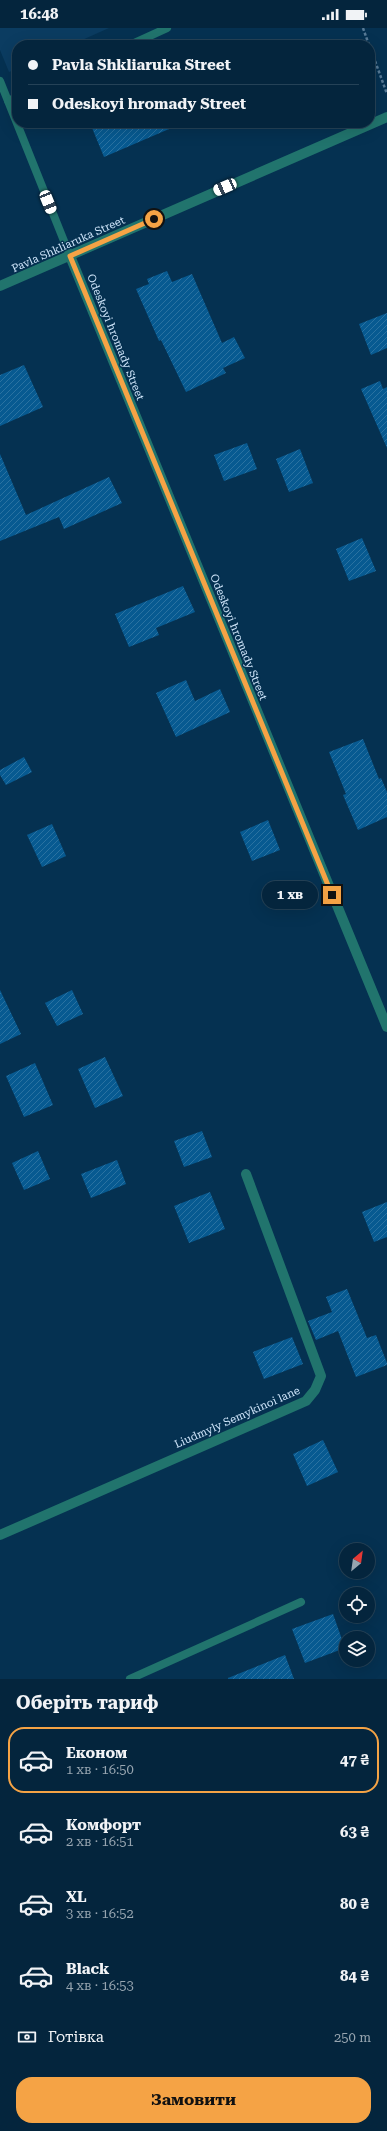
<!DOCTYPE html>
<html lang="uk">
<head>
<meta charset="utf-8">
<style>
	:root { --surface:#04253d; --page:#0d2d44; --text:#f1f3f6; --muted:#97a5b0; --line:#254257; --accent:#f5a345 }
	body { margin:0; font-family:"Roboto Serif",serif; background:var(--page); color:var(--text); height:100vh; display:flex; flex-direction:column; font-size:15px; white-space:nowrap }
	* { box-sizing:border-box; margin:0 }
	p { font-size:13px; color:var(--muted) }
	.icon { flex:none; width:22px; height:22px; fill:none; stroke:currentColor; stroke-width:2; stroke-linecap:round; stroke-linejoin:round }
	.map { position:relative; height:1651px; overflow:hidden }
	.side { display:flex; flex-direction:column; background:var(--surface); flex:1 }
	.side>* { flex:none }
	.top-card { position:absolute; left:12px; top:12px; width:363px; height:88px; border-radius:16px; box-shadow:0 4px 16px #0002,0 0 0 1px var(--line); display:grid; align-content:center; height:88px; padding:0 16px; background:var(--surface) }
	.needle { width:26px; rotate:29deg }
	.controls { position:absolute; left:339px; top:1515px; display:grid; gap:8px }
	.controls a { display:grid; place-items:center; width:36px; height:36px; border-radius:50%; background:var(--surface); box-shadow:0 4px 16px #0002,0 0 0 1px var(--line); font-size:20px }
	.end { position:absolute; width:18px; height:18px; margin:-9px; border:5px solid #f5a345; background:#111; box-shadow:0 0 0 2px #111 }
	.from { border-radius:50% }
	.bubble { position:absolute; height:28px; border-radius:14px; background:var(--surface); box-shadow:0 4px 16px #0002,0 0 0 1px var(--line); font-size:13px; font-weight:700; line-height:28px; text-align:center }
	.car { position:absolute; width:12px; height:24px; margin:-12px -6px; border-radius:5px; box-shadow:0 0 3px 1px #0007; background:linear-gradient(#fff 24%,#345 0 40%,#fff 0 76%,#345 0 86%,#fff 0) }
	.top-card b { display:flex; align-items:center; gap:14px; height:38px; font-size:15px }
	.top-card b+b { border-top:1px solid var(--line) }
	.top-card i { width:10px; height:10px; background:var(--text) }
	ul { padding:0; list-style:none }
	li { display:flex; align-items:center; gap:12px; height:66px; margin:0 8px 6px; padding:0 8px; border:2px solid transparent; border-radius:16px }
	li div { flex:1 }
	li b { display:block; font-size:15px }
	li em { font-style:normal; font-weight:700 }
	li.on { border-color:var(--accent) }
	li>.icon { width:36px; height:36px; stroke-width:1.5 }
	h2 { padding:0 16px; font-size:18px; line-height:48px }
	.pay { display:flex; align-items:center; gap:10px; height:44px; padding:0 16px; font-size:15px }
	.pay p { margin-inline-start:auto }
	.button { display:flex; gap:8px; margin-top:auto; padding:8px 16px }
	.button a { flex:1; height:46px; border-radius:16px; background:var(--accent); color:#111; font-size:16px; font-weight:700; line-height:46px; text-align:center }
	.status { display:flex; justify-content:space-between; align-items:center; height:28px; padding:0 20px; background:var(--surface); direction:ltr }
	.status svg { height:11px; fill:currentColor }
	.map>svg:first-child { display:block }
</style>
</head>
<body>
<div class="status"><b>16:48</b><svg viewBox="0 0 49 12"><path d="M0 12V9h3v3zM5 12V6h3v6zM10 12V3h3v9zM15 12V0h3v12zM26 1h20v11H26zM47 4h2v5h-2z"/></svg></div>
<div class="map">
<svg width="387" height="1651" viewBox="0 0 387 1651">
	<defs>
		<pattern id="building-hatch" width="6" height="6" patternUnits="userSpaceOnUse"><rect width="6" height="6" fill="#075a91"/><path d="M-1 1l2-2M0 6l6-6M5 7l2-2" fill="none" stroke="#2a72a1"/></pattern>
	</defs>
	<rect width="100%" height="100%" fill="#053151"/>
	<path fill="#0b3c61" d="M 0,0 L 109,0 L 71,17 L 17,17 L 17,41 L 9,44 L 0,22 Z"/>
	<g fill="url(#building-hatch)">
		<path d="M 90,95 L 183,95 L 104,129 Z"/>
		<path d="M 167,243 L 172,254 L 192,246 L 222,315 L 234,309 L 245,330 L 223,340 L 226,345 L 186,364 L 161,312 L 159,313 L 136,261 L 149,256 L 147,251 Z"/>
		<path d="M 387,285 L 387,320 L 371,327 L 359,296 Z"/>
		<path d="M 24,337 L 43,379 L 0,398 L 0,347 Z"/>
		<path d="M 380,353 L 383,361 L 387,359 L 387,420 L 361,361 Z"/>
		<path d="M 247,415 L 257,441 L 224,453 L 214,427 Z"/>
		<path d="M 300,421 L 313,455 L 289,464 L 276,431 Z"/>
		<path d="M 0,426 L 26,487 L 109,449 L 122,475 L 64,501 L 59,489 L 0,513 Z"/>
		<path d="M 362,510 L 376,543 L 349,553 L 336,521 Z"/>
		<path d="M 183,558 L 195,584 L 156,600 L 159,607 L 129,619 L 115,586 Z"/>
		<path d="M 186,652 L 195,673 L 220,661 L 230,684 L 176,709 L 156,665 Z"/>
		<path d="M 363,711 L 379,751 L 381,750 L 387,764 L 387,789 L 358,802 L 343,767 L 346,766 L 329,724 Z"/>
		<path d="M 24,729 L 32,744 L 6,757 L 0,747 L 0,742 Z"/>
		<path d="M 268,792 L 280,822 L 252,833 L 240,804 Z"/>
		<path d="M 52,796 L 66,828 L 42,839 L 27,807 Z"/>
		<path d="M 0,962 L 21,1006 L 0,1016 Z"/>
		<path d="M 72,962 L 83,986 L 57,998 L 45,975 Z"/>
		<path d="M 105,1029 L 123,1068 L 95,1080 L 78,1041 Z"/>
		<path d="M 35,1035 L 53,1077 L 24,1089 L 6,1048 Z"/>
		<path d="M 202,1103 L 212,1129 L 184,1139 L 174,1113 Z"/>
		<path d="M 38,1123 L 50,1151 L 24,1162 L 12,1135 Z"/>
		<path d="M 117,1132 L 126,1156 L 91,1170 L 81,1146 Z"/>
		<path d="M 210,1164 L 225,1201 L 189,1215 L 174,1178 Z"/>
		<path d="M 387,1174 L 387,1209 L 374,1214 L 362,1184 Z"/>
		<path d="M 347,1261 L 367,1310 L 376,1307 L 387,1335 L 387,1337 L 356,1349 L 338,1303 L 316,1312 L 308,1293 L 332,1284 L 326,1269 Z"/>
		<path d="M 292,1309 L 303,1336 L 264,1351 L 253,1324 Z"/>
		<path d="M 323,1412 L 338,1444 L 307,1458 L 293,1426 Z"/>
		<path d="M 333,1586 L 345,1620 L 305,1635 L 292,1601 Z"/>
		<path d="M 285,1627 L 294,1651 L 228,1651 L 228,1650 Z"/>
	</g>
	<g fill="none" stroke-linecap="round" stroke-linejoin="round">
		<g stroke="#577a96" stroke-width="2.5" stroke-dasharray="3 2" stroke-linecap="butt">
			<path d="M 363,0 L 369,17"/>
			<path d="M 370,19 L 387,66"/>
		</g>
		<g stroke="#21746d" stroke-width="8">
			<path d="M 130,17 L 167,0"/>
			<path d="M 0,53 L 70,228"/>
			<path d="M 8,73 L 17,69"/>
			<path d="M 130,1651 L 301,1574"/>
		</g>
		<g stroke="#21746d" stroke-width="10">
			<path d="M 70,228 L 387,999"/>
			<path d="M 0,1507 L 306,1373 L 315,1362 L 321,1348 L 246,1146"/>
		</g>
		<path stroke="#21746d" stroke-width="10" d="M 0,258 L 387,89"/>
	</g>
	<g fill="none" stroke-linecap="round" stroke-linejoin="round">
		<path stroke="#f5a345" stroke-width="5" d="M 154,191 L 70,228 L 332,867"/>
	</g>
	<g text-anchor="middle" stroke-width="3" stroke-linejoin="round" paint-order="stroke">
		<g font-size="11" fill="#d0e6fb" stroke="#053151">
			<text transform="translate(68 216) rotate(-24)" y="4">Pavla Shkliaruka Street</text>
			<text transform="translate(116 309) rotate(68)" y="4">Odeskoyi hromady Street</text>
			<text transform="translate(239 609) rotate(68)" y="4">Odeskoyi hromady Street</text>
			<text transform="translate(237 1389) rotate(-24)" y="4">Liudmyly Semykinoi lane</text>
		</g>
	</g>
</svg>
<div class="controls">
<a><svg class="needle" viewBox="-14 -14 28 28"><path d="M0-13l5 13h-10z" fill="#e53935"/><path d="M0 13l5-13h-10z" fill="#97a5b0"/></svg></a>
<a><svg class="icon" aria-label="locate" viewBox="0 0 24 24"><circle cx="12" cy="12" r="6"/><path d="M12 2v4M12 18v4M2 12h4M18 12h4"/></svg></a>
<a><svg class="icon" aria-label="layers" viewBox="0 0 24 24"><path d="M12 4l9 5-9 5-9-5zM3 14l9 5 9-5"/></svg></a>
</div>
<i class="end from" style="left:154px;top:191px"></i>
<i class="end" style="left:332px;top:867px"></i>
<div class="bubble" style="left:262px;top:853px;width:56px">1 хв</div>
<i class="car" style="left:225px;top:159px;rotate:246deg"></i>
<i class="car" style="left:48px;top:174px;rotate:158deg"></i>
<div class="top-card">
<b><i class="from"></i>Pavla Shkliaruka Street</b>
<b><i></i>Odeskoyi hromady Street</b>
</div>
</div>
<section class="side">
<h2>Оберіть тариф</h2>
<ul>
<li class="on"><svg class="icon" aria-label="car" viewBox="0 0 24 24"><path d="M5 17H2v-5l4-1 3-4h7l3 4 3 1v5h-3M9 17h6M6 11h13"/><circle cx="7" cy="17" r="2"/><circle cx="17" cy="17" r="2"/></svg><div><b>Економ</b><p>1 хв · 16:50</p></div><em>47 ₴</em></li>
<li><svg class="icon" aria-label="car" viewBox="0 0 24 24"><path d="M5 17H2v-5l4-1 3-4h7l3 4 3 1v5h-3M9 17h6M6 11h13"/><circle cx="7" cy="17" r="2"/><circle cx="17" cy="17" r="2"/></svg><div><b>Комфорт</b><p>2 хв · 16:51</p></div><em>63 ₴</em></li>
<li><svg class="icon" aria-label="car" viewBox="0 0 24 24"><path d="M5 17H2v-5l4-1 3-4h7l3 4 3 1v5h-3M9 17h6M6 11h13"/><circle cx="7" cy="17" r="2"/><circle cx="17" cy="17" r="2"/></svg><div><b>XL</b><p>3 хв · 16:52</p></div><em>80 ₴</em></li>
<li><svg class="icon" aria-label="car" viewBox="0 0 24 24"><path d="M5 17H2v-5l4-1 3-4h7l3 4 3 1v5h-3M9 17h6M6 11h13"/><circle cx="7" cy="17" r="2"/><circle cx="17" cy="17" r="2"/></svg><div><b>Black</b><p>4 хв · 16:53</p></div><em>84 ₴</em></li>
</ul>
<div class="pay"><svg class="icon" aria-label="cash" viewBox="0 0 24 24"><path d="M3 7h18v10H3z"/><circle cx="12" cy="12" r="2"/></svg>Готівка<p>250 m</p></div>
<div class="button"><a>Замовити</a></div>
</section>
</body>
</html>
